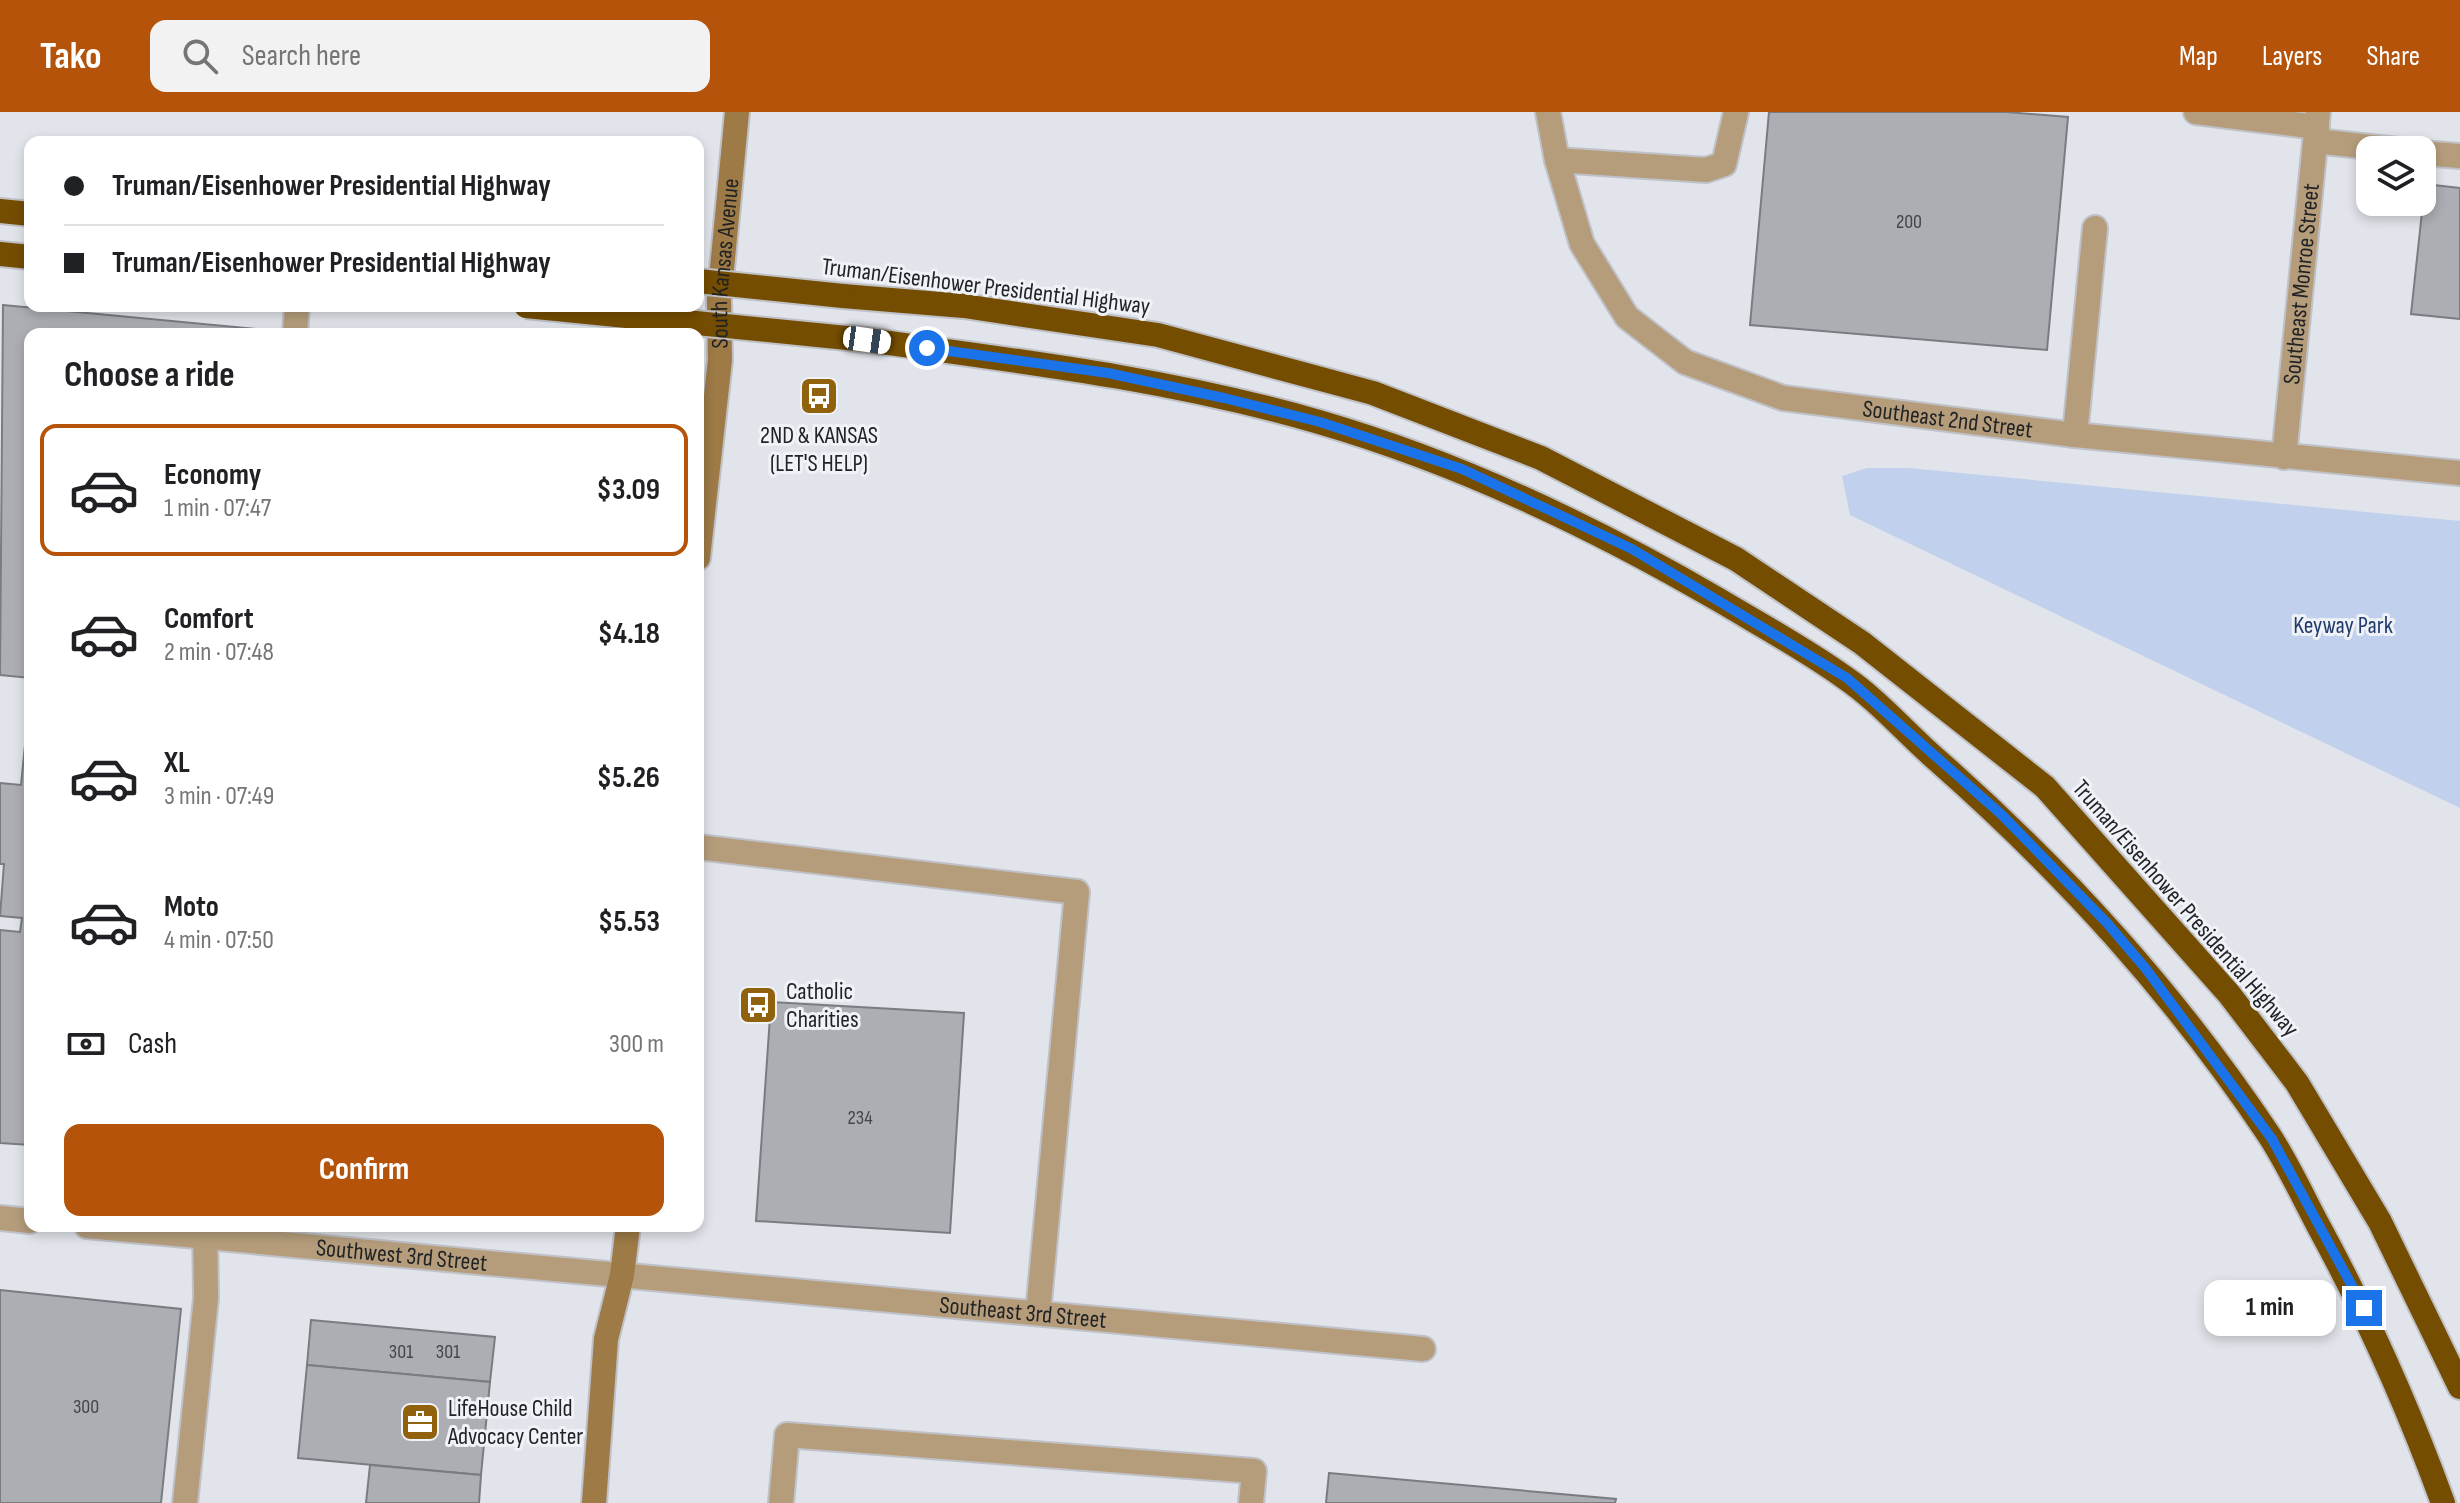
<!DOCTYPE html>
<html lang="en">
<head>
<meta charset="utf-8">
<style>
	:root { --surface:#fff; --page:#f2f2f2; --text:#202124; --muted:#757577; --line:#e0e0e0; --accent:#b45309 }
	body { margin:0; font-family:"Sofia Sans Condensed",sans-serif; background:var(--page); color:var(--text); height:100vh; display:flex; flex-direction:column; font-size:30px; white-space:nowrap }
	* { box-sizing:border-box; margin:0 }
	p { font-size:26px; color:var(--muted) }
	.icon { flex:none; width:44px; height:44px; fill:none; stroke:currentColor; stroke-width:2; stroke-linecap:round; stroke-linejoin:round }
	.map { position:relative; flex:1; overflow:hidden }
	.panel { position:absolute; left:24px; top:216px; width:680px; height:904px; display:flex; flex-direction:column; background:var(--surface); border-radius:16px; box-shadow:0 4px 12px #0003 }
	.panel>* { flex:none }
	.top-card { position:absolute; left:24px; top:24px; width:680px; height:176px; border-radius:16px; box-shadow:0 4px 12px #0003; display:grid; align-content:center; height:176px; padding:0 40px; background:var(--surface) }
	.tools { position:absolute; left:2356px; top:24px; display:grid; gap:16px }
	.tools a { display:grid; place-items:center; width:80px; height:80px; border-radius:16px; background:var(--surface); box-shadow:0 4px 12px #0003; font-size:40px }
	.end { position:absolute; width:36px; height:36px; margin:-18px; border:10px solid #1a73e8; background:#fff; box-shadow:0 0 0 4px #fff }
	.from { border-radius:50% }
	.bubble { position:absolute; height:56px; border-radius:16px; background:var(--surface); box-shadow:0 4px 12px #0003; font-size:26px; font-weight:700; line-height:56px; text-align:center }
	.car { position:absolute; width:24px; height:48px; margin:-24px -12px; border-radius:10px; box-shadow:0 0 6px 2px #0007; background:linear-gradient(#fff 24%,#345 0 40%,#fff 0 76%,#345 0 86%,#fff 0) }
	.top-card b { display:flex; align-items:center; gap:28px; height:76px; font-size:30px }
	.top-card b+b { border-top:2px solid var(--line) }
	.top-card i { width:20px; height:20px; background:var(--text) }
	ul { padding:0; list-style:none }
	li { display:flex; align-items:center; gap:24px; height:132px; margin:0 16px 12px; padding:0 24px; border:4px solid transparent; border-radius:16px }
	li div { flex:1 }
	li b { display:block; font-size:30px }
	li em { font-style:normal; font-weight:700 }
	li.on { border-color:var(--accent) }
	li>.icon { width:72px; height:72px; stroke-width:1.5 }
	h2 { padding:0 40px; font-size:36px; line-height:96px }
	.pay { display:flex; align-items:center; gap:20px; height:88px; padding:0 40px; font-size:30px }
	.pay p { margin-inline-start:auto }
	.action { display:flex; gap:16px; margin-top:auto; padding:16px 40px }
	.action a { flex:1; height:92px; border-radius:16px; background:var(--accent); color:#fff; font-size:32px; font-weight:700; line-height:92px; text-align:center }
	header { display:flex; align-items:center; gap:48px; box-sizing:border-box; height:112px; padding:0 40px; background:var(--accent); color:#fff }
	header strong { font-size:38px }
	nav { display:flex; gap:44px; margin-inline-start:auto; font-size:28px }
	.search { width:560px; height:72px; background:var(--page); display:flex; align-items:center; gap:20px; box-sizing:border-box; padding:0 28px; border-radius:16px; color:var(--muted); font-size:30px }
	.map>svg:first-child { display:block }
</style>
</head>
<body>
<header>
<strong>Tako</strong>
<div class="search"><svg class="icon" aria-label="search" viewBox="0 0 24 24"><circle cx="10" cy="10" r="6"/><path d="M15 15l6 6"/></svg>Search here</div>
<nav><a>Map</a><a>Layers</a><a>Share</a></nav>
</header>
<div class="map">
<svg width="2460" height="1391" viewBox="0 0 2460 1391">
	<rect width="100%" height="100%" fill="#e1e4ea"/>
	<path fill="#c1d0ec" d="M 1867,356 L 1908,356 L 2460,409 L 2460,696 L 1850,403 L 1842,364 Z"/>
	<g fill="#acaeb4" stroke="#797c80" stroke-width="2">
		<path d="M 1769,0 L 2006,0 L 2068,5 L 2047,238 L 1750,213 Z"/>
		<path d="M 2425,72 L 2460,76 L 2460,207 L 2411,202 Z"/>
		<path d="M 3,193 L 276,219 L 276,222 L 30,222 L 30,566 L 0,563 Z"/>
		<path d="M 30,583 L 30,1033 L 0,1031 L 0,818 L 20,820 L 22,806 L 0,804 L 4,752 L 0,752 L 0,671 L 21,673 Z"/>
		<path d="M 771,890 L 964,901 L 950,1121 L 756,1109 Z"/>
		<path d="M 0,1178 L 181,1197 L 161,1391 L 0,1391 Z"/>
		<path d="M 311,1208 L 495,1225 L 490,1270 L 307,1253 Z"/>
		<path d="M 307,1253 L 490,1270 L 481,1363 L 298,1346 Z"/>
		<path d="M 370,1353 L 481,1363 L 479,1391 L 366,1391 Z"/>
		<path d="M 1329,1361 L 1616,1387 L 1615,1391 L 1326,1391 Z"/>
	</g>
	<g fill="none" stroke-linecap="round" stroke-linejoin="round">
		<g stroke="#bfc1c7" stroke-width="28">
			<g id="lane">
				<path d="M 2196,0 L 2317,15"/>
				<path d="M 2316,29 L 2398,38"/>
				<path d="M 2422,41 L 2460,44"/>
				<path d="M 1557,48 L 1706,58 L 1724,52 L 1736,0"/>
				<path d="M 295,222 L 297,194"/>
				<path d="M 2075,323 L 2095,116"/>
				<path d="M 698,735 L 1077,780 L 1038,1201"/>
				<path d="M 185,1391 L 206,1186 L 205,1114"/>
				<path d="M 781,1391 L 787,1323 L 1254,1359 L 1251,1391"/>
			</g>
		</g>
		<g stroke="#bfc1c7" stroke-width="28">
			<g id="street">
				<path id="s1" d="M 1548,0 L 1557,48 L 1582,132 L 1627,205 L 1685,250 L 1783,286 L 2075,323 L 2460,361"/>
				<path id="s2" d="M 2284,345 L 2318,0"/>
				<path d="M 0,1106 L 30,1109"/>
				<path id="s3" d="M 87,1114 L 1423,1237"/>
			</g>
		</g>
		<g stroke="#bfc1c7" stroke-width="28">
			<g id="secondary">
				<path id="s4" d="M 698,446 L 720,248 L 719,188 L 737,0"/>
				<path d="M 594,1391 L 606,1227 L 622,1163 L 628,1114"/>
			</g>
		</g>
		<g stroke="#bfc1c7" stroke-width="28">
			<g id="highway">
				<path d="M 0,99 L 30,102"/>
				<path d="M 0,142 L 30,145"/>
				<path d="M 843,184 L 964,194 L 1158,223 L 1373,281 L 1541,346 L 1736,447 L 1862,531 L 2045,675 L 2229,882 L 2297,971 L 2380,1110 L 2460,1275"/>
				<path d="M 867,228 C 1019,249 1171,267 1319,310 C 1460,351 1592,414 1719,488 C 1761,513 1805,537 1844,565 C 1878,588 1906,621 1937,648 C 2065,761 2174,881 2269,1023 C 2288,1052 2303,1085 2319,1115 C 2368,1205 2408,1295 2443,1391"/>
			</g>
		</g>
		<use href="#lane" stroke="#b59d7c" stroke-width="24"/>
		<use href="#street" stroke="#b59d7c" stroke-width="24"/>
		<use href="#secondary" stroke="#9d7a46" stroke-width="24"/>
		<use href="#highway" stroke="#754d00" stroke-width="24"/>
		<g stroke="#bfc1c7" stroke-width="28" stroke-linecap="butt">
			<g id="highway-bridge">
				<path d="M 698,169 L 843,184"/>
				<path d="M 526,194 L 867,228"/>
			</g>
		</g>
		<use href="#highway-bridge" stroke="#754d00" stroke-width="24"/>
	</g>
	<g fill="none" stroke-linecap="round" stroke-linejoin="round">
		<path stroke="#1a73e8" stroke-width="10" d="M 927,236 L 1108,261 L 1224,286 L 1320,310 L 1462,357 L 1632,437 L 1847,566 L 2002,703 L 2107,811 L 2146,857 L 2272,1027 L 2364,1196"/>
	</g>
	<defs>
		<g id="bus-square" transform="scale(2)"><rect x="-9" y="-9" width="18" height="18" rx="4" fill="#91620e" stroke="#eff2f7"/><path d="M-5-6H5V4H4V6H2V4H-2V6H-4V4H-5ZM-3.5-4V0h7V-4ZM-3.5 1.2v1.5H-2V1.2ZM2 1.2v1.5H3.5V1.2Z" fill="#fff"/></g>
		<g id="office-square" transform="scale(2)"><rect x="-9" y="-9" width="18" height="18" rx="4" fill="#91620e" stroke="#eff2f7"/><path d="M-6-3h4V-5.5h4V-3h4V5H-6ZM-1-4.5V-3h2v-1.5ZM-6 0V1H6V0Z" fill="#fff"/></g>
	</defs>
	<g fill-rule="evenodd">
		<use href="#bus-square" x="819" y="284"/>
		<use href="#bus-square" x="758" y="893"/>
		<use href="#office-square" x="420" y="1310"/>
	</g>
	<g text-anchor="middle" stroke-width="6" stroke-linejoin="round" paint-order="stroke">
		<g font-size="20" fill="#444649">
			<text x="1909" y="116">200</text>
			<text x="860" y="1012">234</text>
			<text x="401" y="1246">301</text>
			<text x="448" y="1246">301</text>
			<text x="86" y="1301">300</text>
		</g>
		<g font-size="24" fill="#222325" stroke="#eff2f7">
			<text dy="8" stroke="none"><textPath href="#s4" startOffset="296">South Kansas Avenue</textPath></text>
			<text dy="8" stroke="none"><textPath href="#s2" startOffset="174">Southeast Monroe Street</textPath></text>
			<text transform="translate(986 174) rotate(7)" y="8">Truman/Eisenhower Presidential Highway</text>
			<text dy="8" stroke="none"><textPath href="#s1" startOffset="566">Southeast 2nd Street</textPath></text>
			<text transform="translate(2186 796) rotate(49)" y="8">Truman/Eisenhower Presidential Highway</text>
			<text dy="8" stroke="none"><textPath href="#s3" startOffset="316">Southwest 3rd Street</textPath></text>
			<text dy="8" stroke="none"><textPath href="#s3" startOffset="940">Southeast 3rd Street</textPath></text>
		</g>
		<g font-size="24" fill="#222325" stroke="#eff2f7" text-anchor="start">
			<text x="819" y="331" text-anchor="middle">2ND &amp; KANSAS<tspan x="819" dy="28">(LET'S HELP)</tspan></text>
			<text x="786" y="887">Catholic<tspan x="786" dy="28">Charities</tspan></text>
			<text x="448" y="1304">LifeHouse Child<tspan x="448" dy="28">Advocacy Center</tspan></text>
		</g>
		<g font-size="24" fill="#223b6c" stroke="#eff2f7">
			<text x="2343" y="521">Keyway Park</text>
		</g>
	</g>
</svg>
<div class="tools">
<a><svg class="icon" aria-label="layers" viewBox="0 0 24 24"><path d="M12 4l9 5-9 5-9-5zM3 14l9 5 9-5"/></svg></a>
</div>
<i class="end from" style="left:927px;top:236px"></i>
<i class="end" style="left:2364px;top:1196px"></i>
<div class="bubble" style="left:2204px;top:1168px;width:132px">1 min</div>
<i class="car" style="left:867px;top:228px;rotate:98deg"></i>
<div class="top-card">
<b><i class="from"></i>Truman/Eisenhower Presidential Highway</b>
<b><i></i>Truman/Eisenhower Presidential Highway</b>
</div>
<section class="panel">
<h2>Choose a ride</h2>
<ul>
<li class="on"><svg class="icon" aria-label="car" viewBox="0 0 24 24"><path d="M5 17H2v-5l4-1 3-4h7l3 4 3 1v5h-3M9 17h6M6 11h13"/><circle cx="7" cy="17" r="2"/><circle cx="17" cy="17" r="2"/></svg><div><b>Economy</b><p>1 min · 07:47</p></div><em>$3.09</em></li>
<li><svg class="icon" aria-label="car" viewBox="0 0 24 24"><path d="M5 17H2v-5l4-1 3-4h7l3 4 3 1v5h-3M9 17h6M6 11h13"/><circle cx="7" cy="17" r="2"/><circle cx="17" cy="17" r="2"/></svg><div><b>Comfort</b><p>2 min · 07:48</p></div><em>$4.18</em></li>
<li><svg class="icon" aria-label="car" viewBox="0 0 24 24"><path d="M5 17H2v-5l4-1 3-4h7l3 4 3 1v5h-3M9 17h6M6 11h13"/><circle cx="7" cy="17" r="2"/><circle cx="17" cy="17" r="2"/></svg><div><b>XL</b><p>3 min · 07:49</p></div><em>$5.26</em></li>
<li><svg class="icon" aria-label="car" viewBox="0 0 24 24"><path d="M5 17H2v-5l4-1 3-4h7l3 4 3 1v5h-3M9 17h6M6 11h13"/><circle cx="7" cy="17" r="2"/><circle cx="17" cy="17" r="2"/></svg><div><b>Moto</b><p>4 min · 07:50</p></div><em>$5.53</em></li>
</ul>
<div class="pay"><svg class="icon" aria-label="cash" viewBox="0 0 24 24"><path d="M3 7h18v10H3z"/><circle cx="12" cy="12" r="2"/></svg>Cash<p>300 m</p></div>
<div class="action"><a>Confirm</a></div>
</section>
</div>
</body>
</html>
